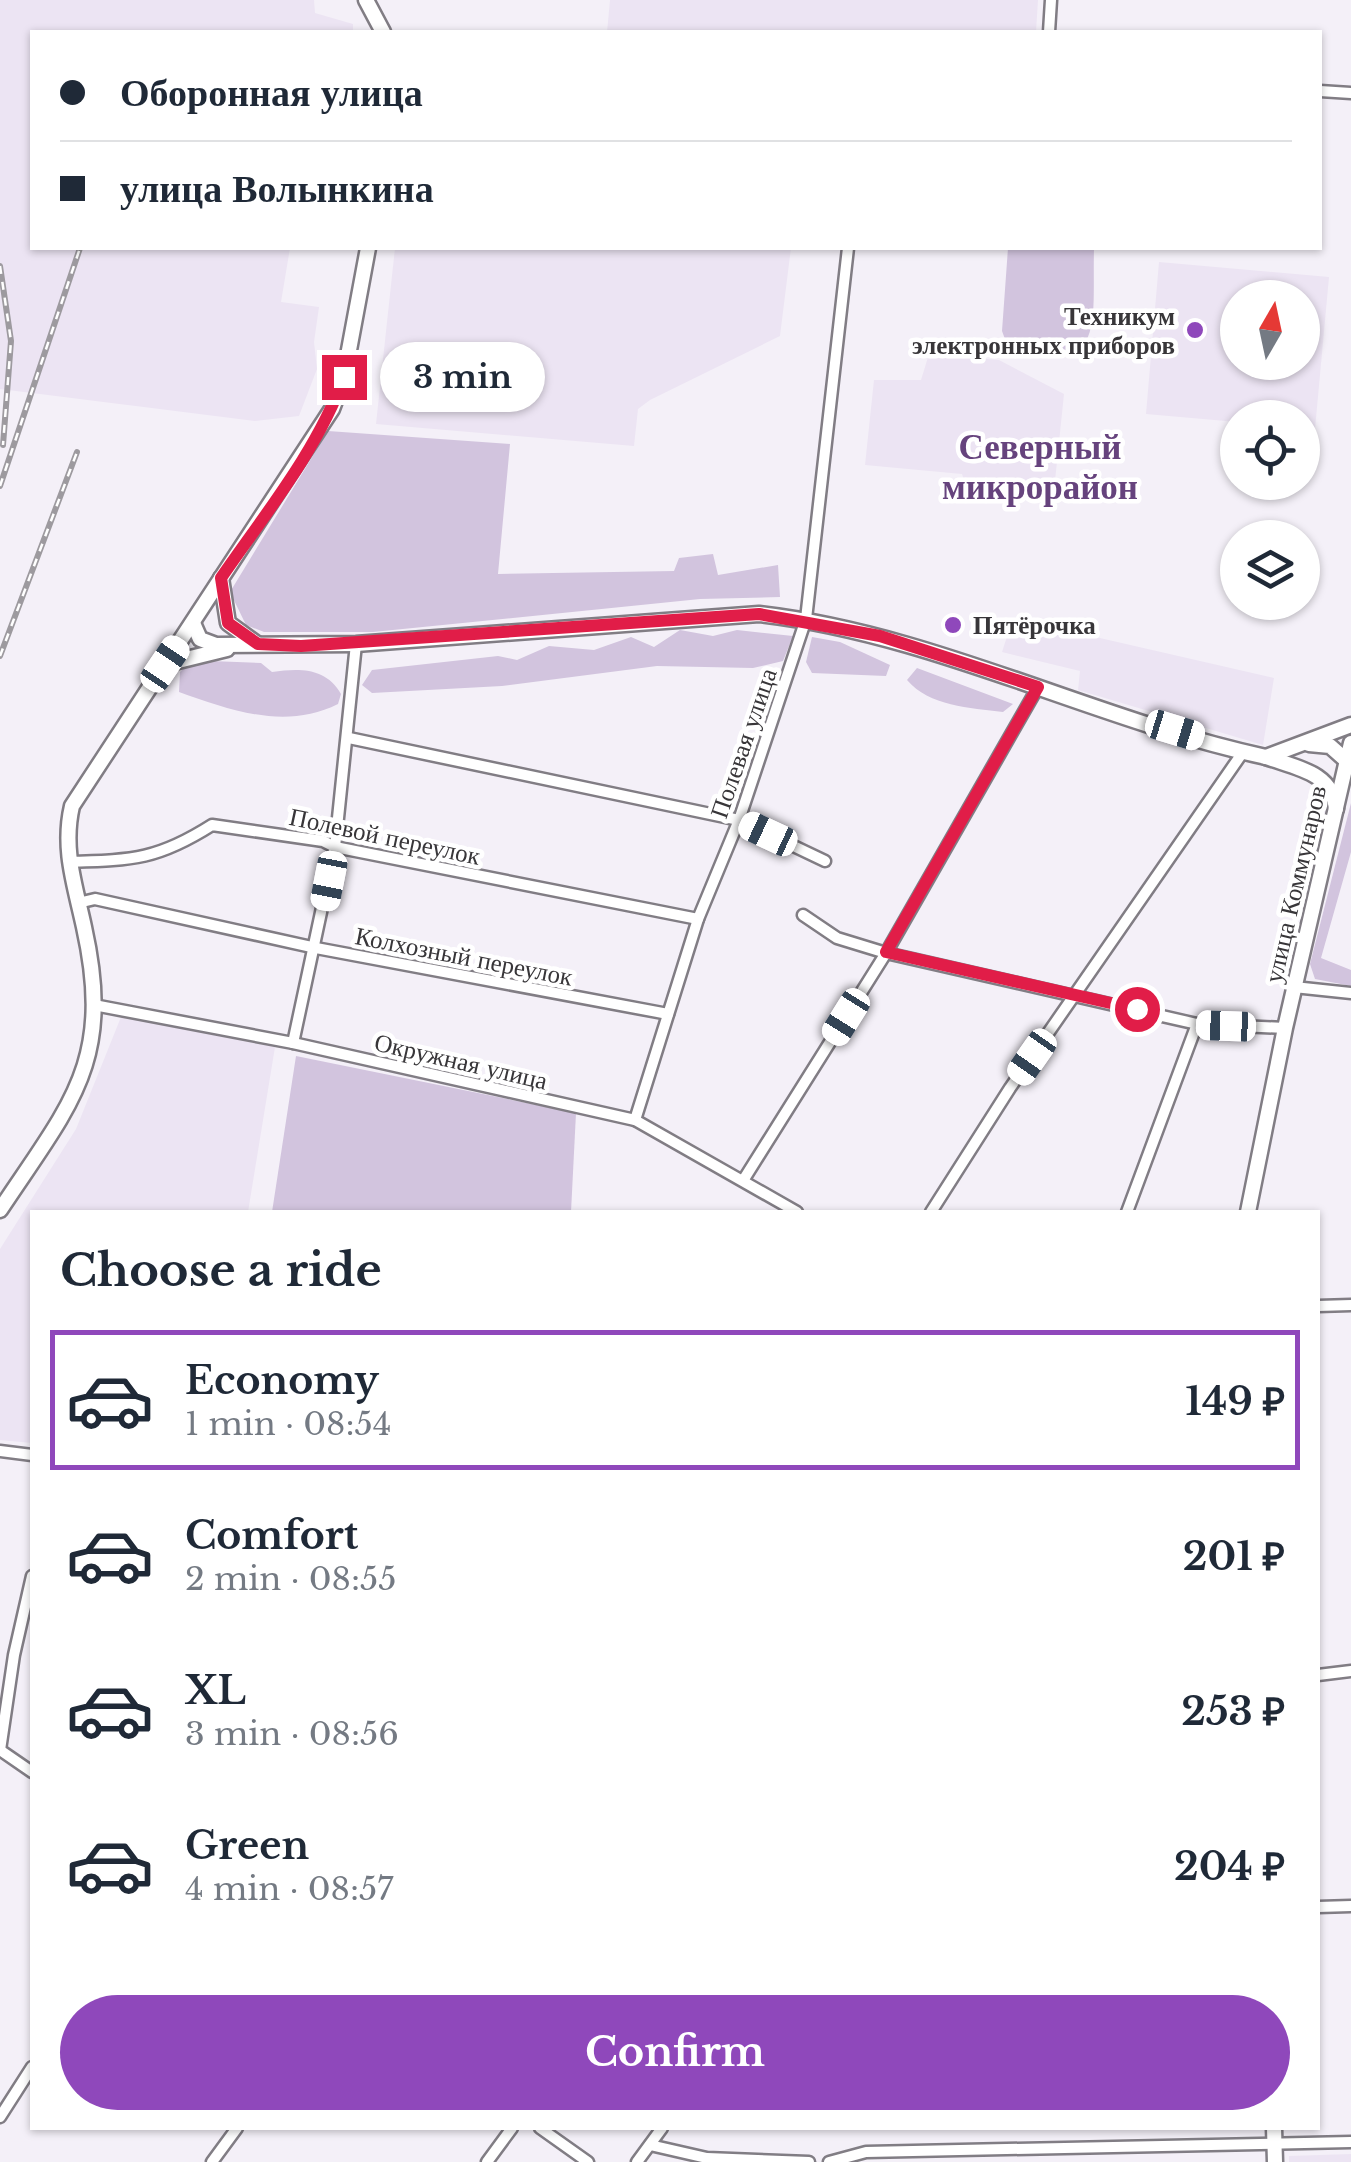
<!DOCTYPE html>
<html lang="en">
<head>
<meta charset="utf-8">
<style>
	:root { --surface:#fff; --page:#f6f6f7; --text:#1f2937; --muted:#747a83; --line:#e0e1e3; --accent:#8f48bb }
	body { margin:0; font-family:"Libre Baskerville",serif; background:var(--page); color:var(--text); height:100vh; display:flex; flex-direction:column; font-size:38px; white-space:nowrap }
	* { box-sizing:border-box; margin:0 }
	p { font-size:32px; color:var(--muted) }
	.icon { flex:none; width:55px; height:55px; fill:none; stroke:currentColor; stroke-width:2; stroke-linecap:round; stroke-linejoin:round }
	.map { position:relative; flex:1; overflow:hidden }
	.side { position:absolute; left:30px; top:1210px; width:1290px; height:920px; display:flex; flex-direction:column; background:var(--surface); border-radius:0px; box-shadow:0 2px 8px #0004 }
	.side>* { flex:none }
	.hud { position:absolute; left:30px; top:30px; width:1292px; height:220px; border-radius:0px; box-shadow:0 2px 8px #0004; display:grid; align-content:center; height:220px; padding:0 30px; background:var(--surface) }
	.needle { width:65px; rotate:9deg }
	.controls { position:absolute; left:1220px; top:280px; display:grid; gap:20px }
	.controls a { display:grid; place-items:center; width:100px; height:100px; border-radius:50%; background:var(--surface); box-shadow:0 2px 8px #0004; font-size:50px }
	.end { position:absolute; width:45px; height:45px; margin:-22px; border:12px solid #e11d48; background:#fff; box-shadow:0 0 0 5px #fff }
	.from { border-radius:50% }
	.bubble { position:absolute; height:70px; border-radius:35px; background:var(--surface); box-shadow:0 2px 8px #0004; font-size:32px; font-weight:700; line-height:70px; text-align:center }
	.car { position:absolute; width:30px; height:60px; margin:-30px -15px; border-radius:12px; box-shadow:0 0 8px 2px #0007; background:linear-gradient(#fff 24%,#345 0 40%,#fff 0 76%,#345 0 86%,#fff 0) }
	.hud b { display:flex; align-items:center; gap:35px; height:95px; font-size:38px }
	.hud b+b { border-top:2px solid var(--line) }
	.hud i { width:25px; height:25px; background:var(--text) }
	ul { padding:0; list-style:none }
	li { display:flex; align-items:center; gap:30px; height:140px; margin:0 20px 15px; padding:0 10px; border:5px solid transparent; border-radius:0px }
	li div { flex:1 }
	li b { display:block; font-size:38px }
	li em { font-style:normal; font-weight:700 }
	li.on { border-color:var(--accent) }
	li>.icon { width:90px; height:90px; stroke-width:1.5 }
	h2 { padding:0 30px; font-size:45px; line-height:120px }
	.action { display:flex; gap:20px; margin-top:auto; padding:20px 30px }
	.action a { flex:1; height:115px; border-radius:60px; background:var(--accent); color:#fff; font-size:40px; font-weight:700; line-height:115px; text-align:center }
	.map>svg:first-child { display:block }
</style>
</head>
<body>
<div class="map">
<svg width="1351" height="2162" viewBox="0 0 1351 2162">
	<rect width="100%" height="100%" fill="#f4f0f8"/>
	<g fill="#ece4f3" fill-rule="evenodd">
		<path d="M 0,0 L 314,0 L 315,13 L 353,24 L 353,32 L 32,32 L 32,248 L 290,248 L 281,302 L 319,307 L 314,342 L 317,369 L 299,416 L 255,421 L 0,389 Z"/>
		<path d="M 610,0 L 1038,0 L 1036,32 L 607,32 Z"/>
		<path d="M 395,248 L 791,248 L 780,336 L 650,400 L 638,409 L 634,446 L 376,424 Z"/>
		<path d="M 1159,262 L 1329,277 L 1315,429 L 1303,428 L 1302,418 L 1238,418 L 1237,422 L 1146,414 ZM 1238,298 L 1302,298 L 1302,362 L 1238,362 Z"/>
		<path d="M 929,354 L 999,360 L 1064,394 L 1053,500 L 966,486 L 962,474 L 865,465 L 874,380 L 921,380 Z"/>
		<path d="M 1013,618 L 1274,678 L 1263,745 L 1078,690 L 1080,671 L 1002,652 Z"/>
		<path d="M 121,1017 L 275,1047 L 248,1212 L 32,1212 L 32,1443 L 0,1440 L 0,1249 L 76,1129 Z"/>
		<path d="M 1351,2154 L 1351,2162 L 1289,2162 L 1289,2156 Z"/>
	</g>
	<g fill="#d2c4de">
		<path d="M 1008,248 L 1094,248 C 1092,325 1107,377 1009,350 L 1002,331 Z"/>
		<path d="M 328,431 L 510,444 L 498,574 L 674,571 L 679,558 L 713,554 L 718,575 L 778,565 L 780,597 L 700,599 L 373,632 L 264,632 L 246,625 L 230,592 Z"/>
		<path d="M 680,630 L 713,636 L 737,630 L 793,636 L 783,661 L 753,668 L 657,666 L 502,686 L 372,693 L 362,685 L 372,670 L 498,656 L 517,660 L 549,646 L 594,650 L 631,637 L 654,647 Z"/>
		<path d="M 812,637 L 840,642 L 890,665 L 886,676 L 812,673 L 806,662 Z"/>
		<path d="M 211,661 L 261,663 L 272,672 C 301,668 326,668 341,694 L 338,704 C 286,730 232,711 179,692 L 180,672 L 188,664 Z"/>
		<path d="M 917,668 L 1013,704 L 1003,712 C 970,708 929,706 907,680 Z"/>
		<path d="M 1351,803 L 1351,852 L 1321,958 L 1351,970 L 1351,986 L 1315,979 L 1310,964 Z"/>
		<path d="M 296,1056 L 576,1113 L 571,1212 L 272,1212 Z"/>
	</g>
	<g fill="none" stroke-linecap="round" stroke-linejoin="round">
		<g stroke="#817d84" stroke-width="15">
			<g id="street">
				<path d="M 1049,32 L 1051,0"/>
				<path d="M 1320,91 L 1351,93"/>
				<path d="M 349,738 L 739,820 L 825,861"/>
				<path d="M 69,862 C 132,860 157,860 212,825 L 323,841 L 335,847 L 698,919"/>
				<path d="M 78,903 L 95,899 L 316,948 L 668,1014"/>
				<path d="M 803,915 L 837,938 L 886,953 L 1197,1024 L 1285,1028"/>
				<path d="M 1294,987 L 1351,993"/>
				<path d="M 94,1005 L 293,1043 L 635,1120 L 797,1212"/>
				<path d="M 293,1043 L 335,847 L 356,644"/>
				<path d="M 635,1120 L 698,919 L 739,820 L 806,619 L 848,248"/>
				<path d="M 744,1179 L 886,953 L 1038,687"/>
				<path d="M 931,1212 L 1010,1088 L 1243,752"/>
				<path d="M 1127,1212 L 1197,1024"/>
				<path d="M 1318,1306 L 1351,1305"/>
				<path d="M 0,1451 L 32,1455"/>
				<path d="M 1318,1675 L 1351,1671"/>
				<path d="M 0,1750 L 14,1655 L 32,1576"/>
				<path d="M 0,1750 L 32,1772"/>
				<path d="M 1318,1907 L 1351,1906"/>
				<path d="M 0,2117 L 32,2067"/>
				<path d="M 540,2128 L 588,2162"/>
				<path d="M 650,2145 L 707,2158 L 809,2162"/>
				<path d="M 212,2162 L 237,2128"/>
				<path d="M 487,2162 L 512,2128"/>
				<path d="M 637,2162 L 662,2128"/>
				<path d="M 829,2162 L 866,2152 L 1351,2142"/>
			</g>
		</g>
		<g stroke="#817d84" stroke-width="19">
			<g id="secondary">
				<path d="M 366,0 L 383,32"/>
				<path d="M 221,578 L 228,623 L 257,644"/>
				<path d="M 193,623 L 200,639 L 216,645 L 356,644 L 759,614 C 935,634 1094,720 1266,757 C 1297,768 1332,772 1336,809"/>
				<path d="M 166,664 L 227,649"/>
				<path d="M 1309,744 L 1330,746 L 1347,761"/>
				<path d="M 1266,757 L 1351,725"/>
				<path d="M 0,1210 C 71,1103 114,1062 84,927 C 75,885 62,849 72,806 L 332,409 L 344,377 L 368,248"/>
				<path d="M 1248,1212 L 1285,1028 L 1351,743"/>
				<path d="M 1274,2128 L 1275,2162"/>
			</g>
		</g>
		<use href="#street" stroke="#fff" stroke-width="10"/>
		<use href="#secondary" stroke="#fff" stroke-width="14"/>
		<g stroke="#9d9a9f" stroke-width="6">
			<g id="rail">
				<path d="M 0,266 L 11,341 L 3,445"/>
				<path d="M 0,486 L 80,248"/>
				<path d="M 0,656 L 77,452"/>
			</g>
		</g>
		<use href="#rail" stroke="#fff" stroke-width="2.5" stroke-dasharray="8" stroke-linecap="butt"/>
	</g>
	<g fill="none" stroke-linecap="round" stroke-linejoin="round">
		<path stroke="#e11d48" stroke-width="12" d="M 344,377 C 317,451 265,514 221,578 L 228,623 L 258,644 L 301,646 L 759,614 L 880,636 L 1038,687 L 886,952 L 1137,1009"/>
	</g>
	<g fill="#8f48bb" stroke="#fff" stroke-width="4">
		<circle cx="1195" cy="330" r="10"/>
		<circle cx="953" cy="625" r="10"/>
	</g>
	<g text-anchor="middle" stroke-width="9" stroke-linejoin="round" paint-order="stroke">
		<g font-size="25" font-weight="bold" fill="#383639" stroke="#fff" text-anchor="end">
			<text x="1175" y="325">Техникум<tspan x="1175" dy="29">электронных приборов</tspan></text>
			<text x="973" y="634" text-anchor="start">Пятёрочка</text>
		</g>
		<g font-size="25" fill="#383639" stroke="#fff">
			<text transform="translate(743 743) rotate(-71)" y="9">Полевая улица</text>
			<text transform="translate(385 836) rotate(12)" y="9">Полевой переулок</text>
			<text transform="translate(1295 884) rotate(-77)" y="9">улица Коммунаров</text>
			<text transform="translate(464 956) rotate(11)" y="9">Колхозный переулок</text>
			<text transform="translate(461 1061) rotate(13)" y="9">Окружная улица</text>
		</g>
		<g font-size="35" font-weight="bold" fill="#66437d" stroke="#fff">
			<text x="1040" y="459">Северный<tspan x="1040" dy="40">микрорайон</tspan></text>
		</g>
	</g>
</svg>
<div class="controls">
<a><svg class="needle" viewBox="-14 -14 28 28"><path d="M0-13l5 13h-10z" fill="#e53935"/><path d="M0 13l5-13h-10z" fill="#747a83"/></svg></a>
<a><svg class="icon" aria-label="locate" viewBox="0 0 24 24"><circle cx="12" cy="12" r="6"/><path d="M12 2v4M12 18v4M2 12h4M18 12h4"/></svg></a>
<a><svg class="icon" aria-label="layers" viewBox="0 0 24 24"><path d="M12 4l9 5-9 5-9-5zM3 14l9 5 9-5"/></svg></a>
</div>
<i class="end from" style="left:1137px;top:1009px"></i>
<i class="end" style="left:344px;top:377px"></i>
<div class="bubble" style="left:380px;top:342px;width:165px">3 min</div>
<i class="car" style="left:165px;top:664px;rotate:34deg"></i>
<i class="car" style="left:1175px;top:730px;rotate:107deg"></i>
<i class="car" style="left:768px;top:834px;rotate:295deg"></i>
<i class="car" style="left:329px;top:881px;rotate:191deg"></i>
<i class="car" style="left:846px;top:1017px;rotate:212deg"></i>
<i class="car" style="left:1226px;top:1026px;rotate:272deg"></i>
<i class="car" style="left:1032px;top:1057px;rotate:215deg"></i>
<div class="hud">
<b><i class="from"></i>Оборонная улица</b>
<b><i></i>улица Волынкина</b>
</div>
<section class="side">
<h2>Choose a ride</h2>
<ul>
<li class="on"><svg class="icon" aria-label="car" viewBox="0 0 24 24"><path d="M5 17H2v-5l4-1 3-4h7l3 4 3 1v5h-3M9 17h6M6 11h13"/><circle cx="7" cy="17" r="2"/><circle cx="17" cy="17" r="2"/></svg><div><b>Economy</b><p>1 min · 08:54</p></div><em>149 ₽</em></li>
<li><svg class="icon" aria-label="car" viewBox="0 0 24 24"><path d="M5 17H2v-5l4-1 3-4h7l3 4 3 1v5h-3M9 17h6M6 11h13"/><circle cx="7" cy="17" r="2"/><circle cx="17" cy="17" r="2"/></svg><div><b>Comfort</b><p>2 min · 08:55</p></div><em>201 ₽</em></li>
<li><svg class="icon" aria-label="car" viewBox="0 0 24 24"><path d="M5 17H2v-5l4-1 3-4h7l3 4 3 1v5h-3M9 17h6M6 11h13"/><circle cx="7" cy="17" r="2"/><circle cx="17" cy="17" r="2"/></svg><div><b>XL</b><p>3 min · 08:56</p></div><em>253 ₽</em></li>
<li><svg class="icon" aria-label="car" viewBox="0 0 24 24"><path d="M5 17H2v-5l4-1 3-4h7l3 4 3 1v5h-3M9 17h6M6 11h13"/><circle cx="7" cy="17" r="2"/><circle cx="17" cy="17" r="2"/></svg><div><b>Green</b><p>4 min · 08:57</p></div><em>204 ₽</em></li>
</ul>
<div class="action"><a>Confirm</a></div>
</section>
</div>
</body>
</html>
